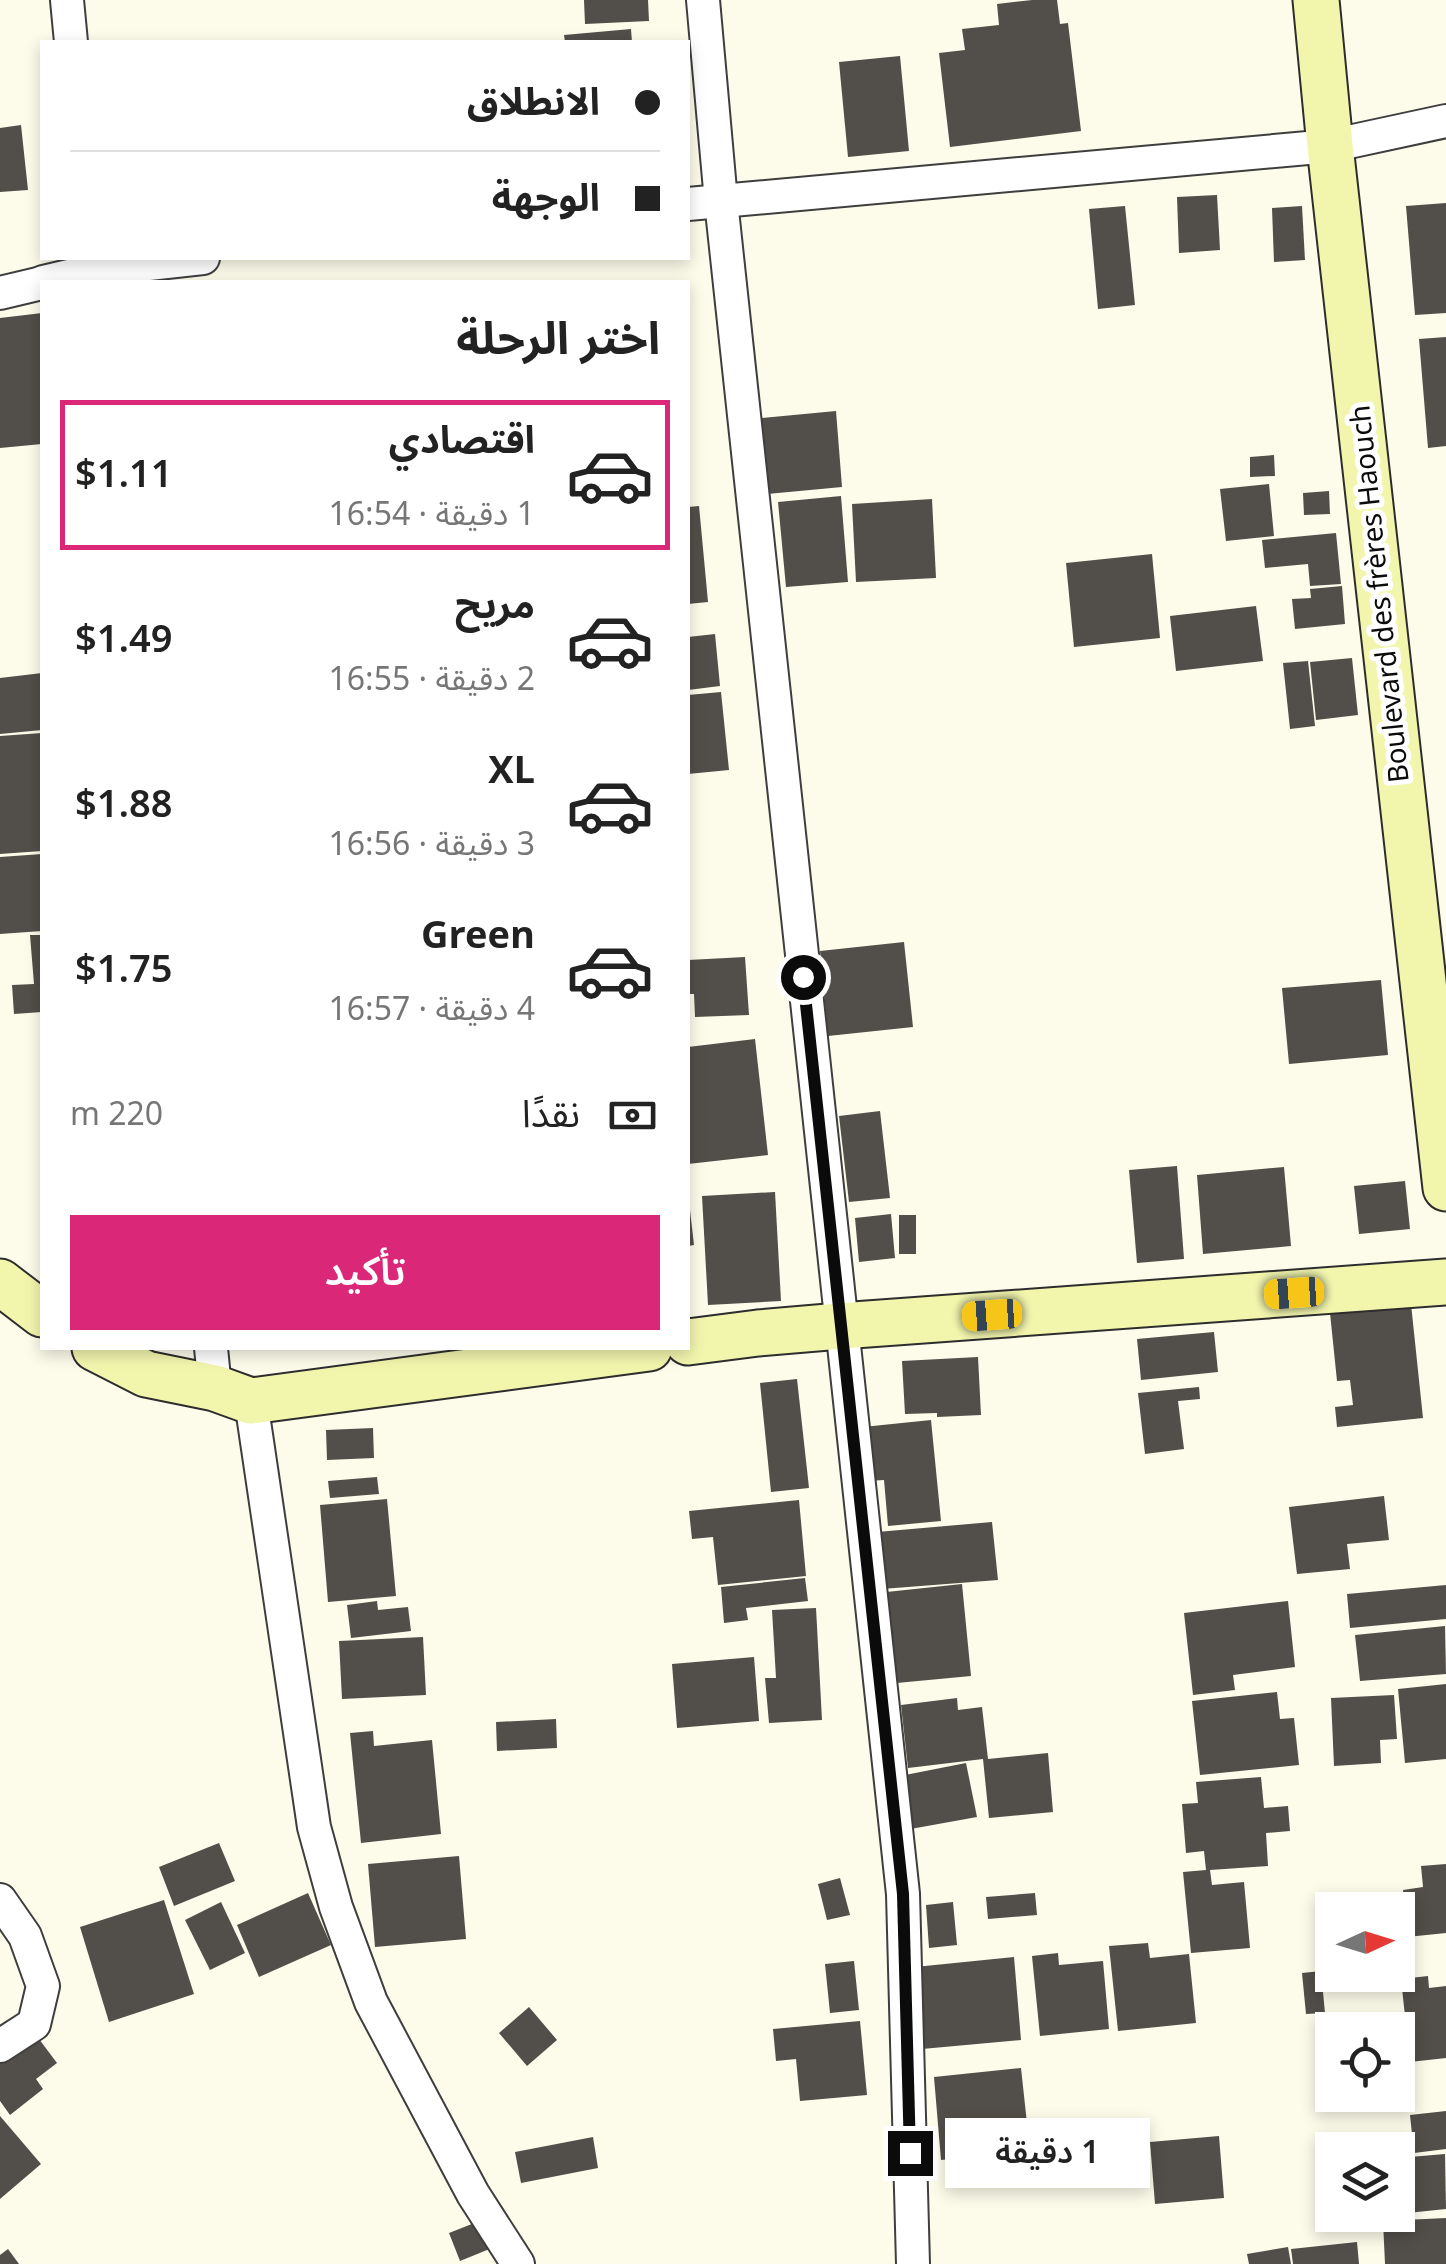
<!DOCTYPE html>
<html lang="ar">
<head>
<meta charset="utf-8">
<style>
	:root { --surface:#fff; --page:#f6f6f6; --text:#222; --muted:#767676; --line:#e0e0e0; --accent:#db2777 }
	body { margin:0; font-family:Georgia,"Noto Sans Arabic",serif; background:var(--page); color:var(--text); direction:rtl; height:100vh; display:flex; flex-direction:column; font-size:38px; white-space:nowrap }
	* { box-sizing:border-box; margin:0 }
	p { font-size:32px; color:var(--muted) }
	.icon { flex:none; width:55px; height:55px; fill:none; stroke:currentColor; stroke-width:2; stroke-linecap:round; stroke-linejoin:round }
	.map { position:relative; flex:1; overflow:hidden; direction:ltr }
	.sheet { position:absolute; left:40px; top:280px; width:650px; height:1070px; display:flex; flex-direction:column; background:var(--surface); border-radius:0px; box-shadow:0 5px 15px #0003; direction:rtl }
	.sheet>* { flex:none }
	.hud { position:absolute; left:40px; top:40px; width:650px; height:220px; border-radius:0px; box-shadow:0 5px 15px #0003; direction:rtl; display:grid; align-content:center; height:220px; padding:0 30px; background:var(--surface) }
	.needle { width:65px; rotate:86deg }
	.tools { position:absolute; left:1315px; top:1892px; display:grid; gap:20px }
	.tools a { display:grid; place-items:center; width:100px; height:100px; border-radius:0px; background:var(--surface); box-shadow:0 5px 15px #0003; font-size:50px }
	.end { position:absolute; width:45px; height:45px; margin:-22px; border:12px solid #0b0b0b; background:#fff; box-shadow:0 0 0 5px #fff }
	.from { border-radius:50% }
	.bubble { position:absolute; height:70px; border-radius:0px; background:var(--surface); box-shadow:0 5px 15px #0003; font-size:32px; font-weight:600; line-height:70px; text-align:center; direction:rtl }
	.car { position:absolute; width:30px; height:60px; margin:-30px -15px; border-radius:12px; box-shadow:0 0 8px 2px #0007; background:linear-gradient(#f5c518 24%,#345 0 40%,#f5c518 0 76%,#345 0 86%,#f5c518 0) }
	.hud b { display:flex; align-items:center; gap:35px; height:95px; font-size:38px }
	.hud b+b { border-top:2px solid var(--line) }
	.hud i { width:25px; height:25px; background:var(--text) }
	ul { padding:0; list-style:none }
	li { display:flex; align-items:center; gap:30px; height:150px; margin:0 20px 15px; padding:0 10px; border:5px solid transparent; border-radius:0px }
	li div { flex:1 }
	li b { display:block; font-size:38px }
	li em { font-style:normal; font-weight:600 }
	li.selected { border-color:var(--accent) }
	li>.icon { width:90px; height:90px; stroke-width:1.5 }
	h2 { padding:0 30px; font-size:45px; line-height:120px }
	.pay { display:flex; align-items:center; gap:25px; height:110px; padding:0 30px; font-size:38px }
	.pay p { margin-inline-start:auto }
	.action { display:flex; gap:20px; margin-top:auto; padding:20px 30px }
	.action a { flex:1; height:115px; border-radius:0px; background:var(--accent); color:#fff; font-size:40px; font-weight:600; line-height:115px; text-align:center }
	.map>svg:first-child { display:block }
</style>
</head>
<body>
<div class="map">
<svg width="1446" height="2264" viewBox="0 0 1446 2264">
	<rect width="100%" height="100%" fill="#fdfceb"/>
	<g fill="#524e49">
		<path d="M 584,0 L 648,0 L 649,21 L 585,24 Z"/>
		<path d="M 1032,0 L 1057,0 L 1060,24 L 1068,23 L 1081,131 L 950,147 L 939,53 L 965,50 L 962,29 L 999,25 L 997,4 Z"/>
		<path d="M 631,29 L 632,42 L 565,42 L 564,35 Z"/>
		<path d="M 900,56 L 909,151 L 848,157 L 839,62 Z"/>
		<path d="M 21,125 L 28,190 L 0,192 L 0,128 Z"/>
		<path d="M 1217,195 L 1220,250 L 1179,253 L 1177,197 Z"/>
		<path d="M 1446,203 L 1446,313 L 1415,315 L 1406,206 Z"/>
		<path d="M 1125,206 L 1135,305 L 1098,309 L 1089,209 Z"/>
		<path d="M 1302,206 L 1305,260 L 1274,262 L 1272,208 Z"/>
		<path d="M 42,313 L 42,444 L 0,448 L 0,318 Z"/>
		<path d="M 1446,337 L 1446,446 L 1428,448 L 1419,339 Z"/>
		<path d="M 836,411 L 842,487 L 756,495 L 750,419 Z"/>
		<path d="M 1274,455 L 1275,476 L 1250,477 L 1250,457 Z"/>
		<path d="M 1269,484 L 1274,536 L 1226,541 L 1220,489 Z"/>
		<path d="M 1329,491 L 1330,514 L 1304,515 L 1303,493 Z"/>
		<path d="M 841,496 L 848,582 L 786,587 L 778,502 Z"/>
		<path d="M 932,499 L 936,578 L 856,582 L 852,504 Z"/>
		<path d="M 699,506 L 708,602 L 688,604 L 688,507 Z"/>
		<path d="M 1336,533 L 1341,584 L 1310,586 L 1308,564 L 1265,568 L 1262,540 Z"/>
		<path d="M 1152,554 L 1160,638 L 1074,647 L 1066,563 Z"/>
		<path d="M 1342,586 L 1345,624 L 1295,629 L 1292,599 L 1311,598 L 1310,589 Z"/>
		<path d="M 1256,606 L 1263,661 L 1176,671 L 1170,616 Z"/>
		<path d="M 715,634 L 720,686 L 688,690 L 688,637 Z"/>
		<path d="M 1352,658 L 1358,715 L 1316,720 L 1310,662 Z"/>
		<path d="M 1308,661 L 1315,726 L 1290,729 L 1283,663 Z"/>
		<path d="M 42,673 L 42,730 L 0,734 L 0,678 Z"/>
		<path d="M 721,692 L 729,770 L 688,774 L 688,695 Z"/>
		<path d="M 42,733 L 42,851 L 0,854 L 0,736 Z"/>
		<path d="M 42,854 L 42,931 L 0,934 L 0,857 Z"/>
		<path d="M 30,935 L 42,935 L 42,1012 L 14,1014 L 12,985 L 34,984 Z"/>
		<path d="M 904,942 L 913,1027 L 828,1036 L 820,951 Z"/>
		<path d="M 745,957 L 749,1015 L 695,1017 L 694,994 L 688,994 L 688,960 Z"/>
		<path d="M 1381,980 L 1388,1055 L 1289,1064 L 1282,988 Z"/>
		<path d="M 755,1039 L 768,1155 L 688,1164 L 688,1047 Z"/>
		<path d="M 880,1111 L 890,1198 L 849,1202 L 839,1116 Z"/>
		<path d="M 1177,1166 L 1184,1259 L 1137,1263 L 1129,1170 Z"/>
		<path d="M 1284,1167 L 1291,1246 L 1203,1254 L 1197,1175 Z"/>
		<path d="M 1405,1181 L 1410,1229 L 1359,1234 L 1354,1186 Z"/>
		<path d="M 775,1192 L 781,1301 L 708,1305 L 702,1196 Z"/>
		<path d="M 688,1210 L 690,1210 L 694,1245 L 688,1246 Z"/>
		<path d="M 891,1214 L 895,1258 L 859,1262 L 855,1218 Z"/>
		<rect x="899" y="1215" width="17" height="39"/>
		<path d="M 1411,1304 L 1423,1418 L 1337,1427 L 1335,1407 L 1353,1405 L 1350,1380 L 1337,1381 L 1330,1313 Z"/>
		<path d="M 1214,1332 L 1218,1372 L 1141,1380 L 1137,1339 Z"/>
		<path d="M 978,1357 L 981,1415 L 937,1417 L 937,1413 L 905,1414 L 902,1361 Z"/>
		<path d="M 797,1379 L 809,1488 L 771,1492 L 760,1383 Z"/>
		<path d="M 1199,1387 L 1200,1399 L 1178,1401 L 1184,1449 L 1145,1454 L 1138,1393 Z"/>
		<path d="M 931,1420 L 941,1521 L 888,1526 L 884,1480 L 868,1481 L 863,1427 Z"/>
		<path d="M 373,1428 L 374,1458 L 327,1460 L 326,1430 Z"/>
		<path d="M 377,1477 L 379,1494 L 330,1498 L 328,1481 Z"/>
		<path d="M 1384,1496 L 1389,1540 L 1347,1544 L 1350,1569 L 1297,1574 L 1289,1507 Z"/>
		<path d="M 387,1499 L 396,1596 L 328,1602 L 320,1505 Z"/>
		<path d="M 799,1500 L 806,1576 L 718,1585 L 713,1537 L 692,1539 L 689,1511 Z"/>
		<path d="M 992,1522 L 998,1580 L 882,1589 L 877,1532 Z"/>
		<path d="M 805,1578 L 808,1601 L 746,1608 L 748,1620 L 724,1623 L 721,1587 Z"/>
		<path d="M 962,1584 L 971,1676 L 886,1684 L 877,1593 Z"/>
		<path d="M 1446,1585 L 1446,1619 L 1350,1628 L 1347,1594 Z"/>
		<path d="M 377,1601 L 378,1610 L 408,1607 L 411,1631 L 351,1638 L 347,1605 Z"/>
		<path d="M 1288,1601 L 1295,1667 L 1233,1675 L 1235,1690 L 1193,1695 L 1184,1613 Z"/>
		<path d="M 816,1608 L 822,1720 L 769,1723 L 765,1678 L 776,1678 L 772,1610 Z"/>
		<path d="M 1445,1626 L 1446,1674 L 1360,1681 L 1355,1635 Z"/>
		<path d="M 423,1637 L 426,1695 L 342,1699 L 339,1641 Z"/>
		<path d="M 754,1657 L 759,1721 L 677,1728 L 672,1664 Z"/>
		<path d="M 1446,1684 L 1446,1759 L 1405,1763 L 1398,1689 Z"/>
		<path d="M 1277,1692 L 1280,1719 L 1294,1718 L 1299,1765 L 1200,1775 L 1192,1701 Z"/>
		<path d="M 1394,1695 L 1397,1739 L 1380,1740 L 1381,1763 L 1334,1766 L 1331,1698 Z"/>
		<path d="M 957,1698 L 958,1710 L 982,1707 L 988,1759 L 1048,1753 L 1053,1812 L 989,1818 L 983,1759 L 908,1768 L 901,1705 Z"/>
		<path d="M 556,1719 L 557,1748 L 497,1751 L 496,1722 Z"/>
		<path d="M 373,1731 L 374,1746 L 432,1740 L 441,1834 L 361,1843 L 350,1733 Z"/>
		<path d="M 966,1763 L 977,1817 L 905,1830 L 895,1777 Z"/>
		<path d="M 1261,1777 L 1264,1808 L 1288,1806 L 1290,1831 L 1266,1833 L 1268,1866 L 1210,1870 L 1212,1885 L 1244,1882 L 1250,1948 L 1191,1953 L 1183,1872 L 1206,1870 L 1204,1851 L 1186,1853 L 1182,1804 L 1198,1803 L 1196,1782 Z"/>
		<path d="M 219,1843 L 235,1881 L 174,1906 L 159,1867 Z"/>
		<path d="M 459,1856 L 466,1939 L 375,1947 L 368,1864 Z"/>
		<path d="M 1446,1864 L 1446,1933 L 1407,1937 L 1403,1890 L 1423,1887 L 1421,1866 Z"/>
		<path d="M 840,1878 L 850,1915 L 827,1920 L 818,1884 Z"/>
		<path d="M 308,1893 L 331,1945 L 259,1977 L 237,1925 Z"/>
		<path d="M 1035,1893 L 1037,1915 L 988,1919 L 986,1897 Z"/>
		<path d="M 164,1900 L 194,1994 L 109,2022 L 80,1927 Z"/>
		<path d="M 221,1902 L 245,1953 L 210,1970 L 185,1920 Z"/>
		<path d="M 953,1902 L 957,1945 L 929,1948 L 926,1905 Z"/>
		<path d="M 1148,1943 L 1150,1958 L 1189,1954 L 1196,2023 L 1118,2031 L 1109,1946 Z"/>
		<path d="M 1058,1953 L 1059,1965 L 1103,1961 L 1109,2029 L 1040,2036 L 1032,1956 Z"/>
		<path d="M 1014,1957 L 1021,2040 L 922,2049 L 915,1967 Z"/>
		<path d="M 854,1961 L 859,2010 L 830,2013 L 825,1964 Z"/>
		<path d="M 1321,1971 L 1325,2013 L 1306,2014 L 1302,1973 Z"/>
		<path d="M 1428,1976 L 1429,1988 L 1446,1986 L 1446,2058 L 1410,2062 L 1401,1979 Z"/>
		<path d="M 529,2007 L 557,2040 L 527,2066 L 499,2033 Z"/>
		<path d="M 860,2021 L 867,2095 L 800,2101 L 796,2059 L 776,2061 L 773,2029 Z"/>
		<path d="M 33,2031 L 57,2063 L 36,2079 L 43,2089 L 10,2115 L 0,2101 L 0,2057 Z"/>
		<path d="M 1021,2068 L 1030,2151 L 941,2160 L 934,2077 Z"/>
		<path d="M 1446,2111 L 1446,2149 L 1414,2153 L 1410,2115 Z"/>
		<path d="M 0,2116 L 41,2164 L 0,2199 Z"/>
		<path d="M 1219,2136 L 1224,2198 L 1155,2204 L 1150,2142 Z"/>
		<path d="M 593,2137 L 598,2168 L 521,2183 L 515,2152 Z"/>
		<path d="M 1445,2154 L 1446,2209 L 1398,2214 L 1398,2158 Z"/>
		<path d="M 1446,2218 L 1446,2264 L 1385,2264 L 1383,2221 Z"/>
		<path d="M 482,2220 L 492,2248 L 460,2261 L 449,2233 Z"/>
		<path d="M 1357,2242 L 1359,2264 L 1293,2264 L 1291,2249 Z"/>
		<path d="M 1288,2247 L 1291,2264 L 1249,2264 L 1247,2254 Z"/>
		<path d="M 8,2249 L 19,2264 L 0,2264 L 0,2255 Z"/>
	</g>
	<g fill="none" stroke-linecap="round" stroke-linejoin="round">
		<g stroke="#3e3e3e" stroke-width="36">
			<g id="street">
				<path d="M 67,0 L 71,42"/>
				<path d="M 703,0 L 721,201 L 903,1894 L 913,2264"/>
				<path d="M 688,204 L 1330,146 L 1446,121"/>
				<path d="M 43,282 L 94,270 L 203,258"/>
				<path d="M 0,293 L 42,283"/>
				<path d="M 211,1348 L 215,1388"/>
				<path d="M 251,1401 L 314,1827 L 336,1907 L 371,2002 L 473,2194 L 518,2264"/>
				<path d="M 0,1900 L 25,1936 L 43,1986 L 34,2024 L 0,2046"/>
			</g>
		</g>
		<g stroke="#2d2d2d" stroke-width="49">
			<g id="secondary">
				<path d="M 1316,0 L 1330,146 L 1446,1188"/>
				<path d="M 0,1282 L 42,1314"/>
				<path d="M 688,1342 L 758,1333 L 840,1326 L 1446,1282"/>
				<path d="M 95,1348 L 146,1374 L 215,1388 L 251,1401 L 649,1348"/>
			</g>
		</g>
		<use href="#street" stroke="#fff" stroke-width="32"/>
		<use href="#secondary" stroke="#f2f6ad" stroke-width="45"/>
	</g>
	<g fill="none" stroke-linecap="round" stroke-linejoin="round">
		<path stroke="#0b0b0b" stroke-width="12" d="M 803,977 L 903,1894 L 910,2153"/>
	</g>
	<g text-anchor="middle" stroke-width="10" stroke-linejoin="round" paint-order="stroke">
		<g font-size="28" fill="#0b0b0b" stroke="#fff">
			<text transform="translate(1379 594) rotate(-96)" y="10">Boulevard des frères Haouch</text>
		</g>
	</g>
</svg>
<div class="tools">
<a><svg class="needle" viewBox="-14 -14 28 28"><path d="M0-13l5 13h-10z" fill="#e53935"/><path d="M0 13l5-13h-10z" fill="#767676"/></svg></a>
<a><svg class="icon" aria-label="locate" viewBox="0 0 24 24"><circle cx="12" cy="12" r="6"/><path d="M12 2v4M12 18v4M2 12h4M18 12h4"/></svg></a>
<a><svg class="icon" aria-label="layers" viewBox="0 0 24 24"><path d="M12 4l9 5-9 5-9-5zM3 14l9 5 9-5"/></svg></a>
</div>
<i class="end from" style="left:803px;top:977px"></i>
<i class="end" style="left:910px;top:2153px"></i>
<div class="bubble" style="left:945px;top:2118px;width:205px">1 دقيقة</div>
<i class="car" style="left:1294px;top:1293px;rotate:266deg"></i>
<i class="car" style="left:992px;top:1315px;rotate:266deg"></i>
<div class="hud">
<b><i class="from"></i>الانطلاق</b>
<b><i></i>الوجهة</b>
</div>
<section class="sheet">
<h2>اختر الرحلة</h2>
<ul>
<li class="selected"><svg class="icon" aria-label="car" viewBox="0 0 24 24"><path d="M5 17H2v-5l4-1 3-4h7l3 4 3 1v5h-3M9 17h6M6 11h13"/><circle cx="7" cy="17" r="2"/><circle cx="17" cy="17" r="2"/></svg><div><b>اقتصادي</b><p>1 دقيقة · 16:54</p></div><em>$1.11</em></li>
<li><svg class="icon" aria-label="car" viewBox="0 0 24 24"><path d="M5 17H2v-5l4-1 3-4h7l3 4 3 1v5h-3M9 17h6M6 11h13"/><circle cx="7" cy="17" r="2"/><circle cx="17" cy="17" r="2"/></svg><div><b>مريح</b><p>2 دقيقة · 16:55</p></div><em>$1.49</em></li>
<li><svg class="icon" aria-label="car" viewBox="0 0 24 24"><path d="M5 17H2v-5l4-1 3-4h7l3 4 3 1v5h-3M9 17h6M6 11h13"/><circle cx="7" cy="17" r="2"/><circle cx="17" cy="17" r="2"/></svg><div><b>XL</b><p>3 دقيقة · 16:56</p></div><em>$1.88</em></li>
<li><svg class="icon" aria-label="car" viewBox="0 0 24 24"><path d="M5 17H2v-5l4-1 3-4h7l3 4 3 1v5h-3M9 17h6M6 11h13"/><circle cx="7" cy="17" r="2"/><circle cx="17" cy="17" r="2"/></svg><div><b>Green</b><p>4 دقيقة · 16:57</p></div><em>$1.75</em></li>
</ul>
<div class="pay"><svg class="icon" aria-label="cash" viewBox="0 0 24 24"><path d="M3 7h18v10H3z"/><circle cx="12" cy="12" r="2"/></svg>نقدًا<p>220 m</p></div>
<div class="action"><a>تأكيد</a></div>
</section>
</div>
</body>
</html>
